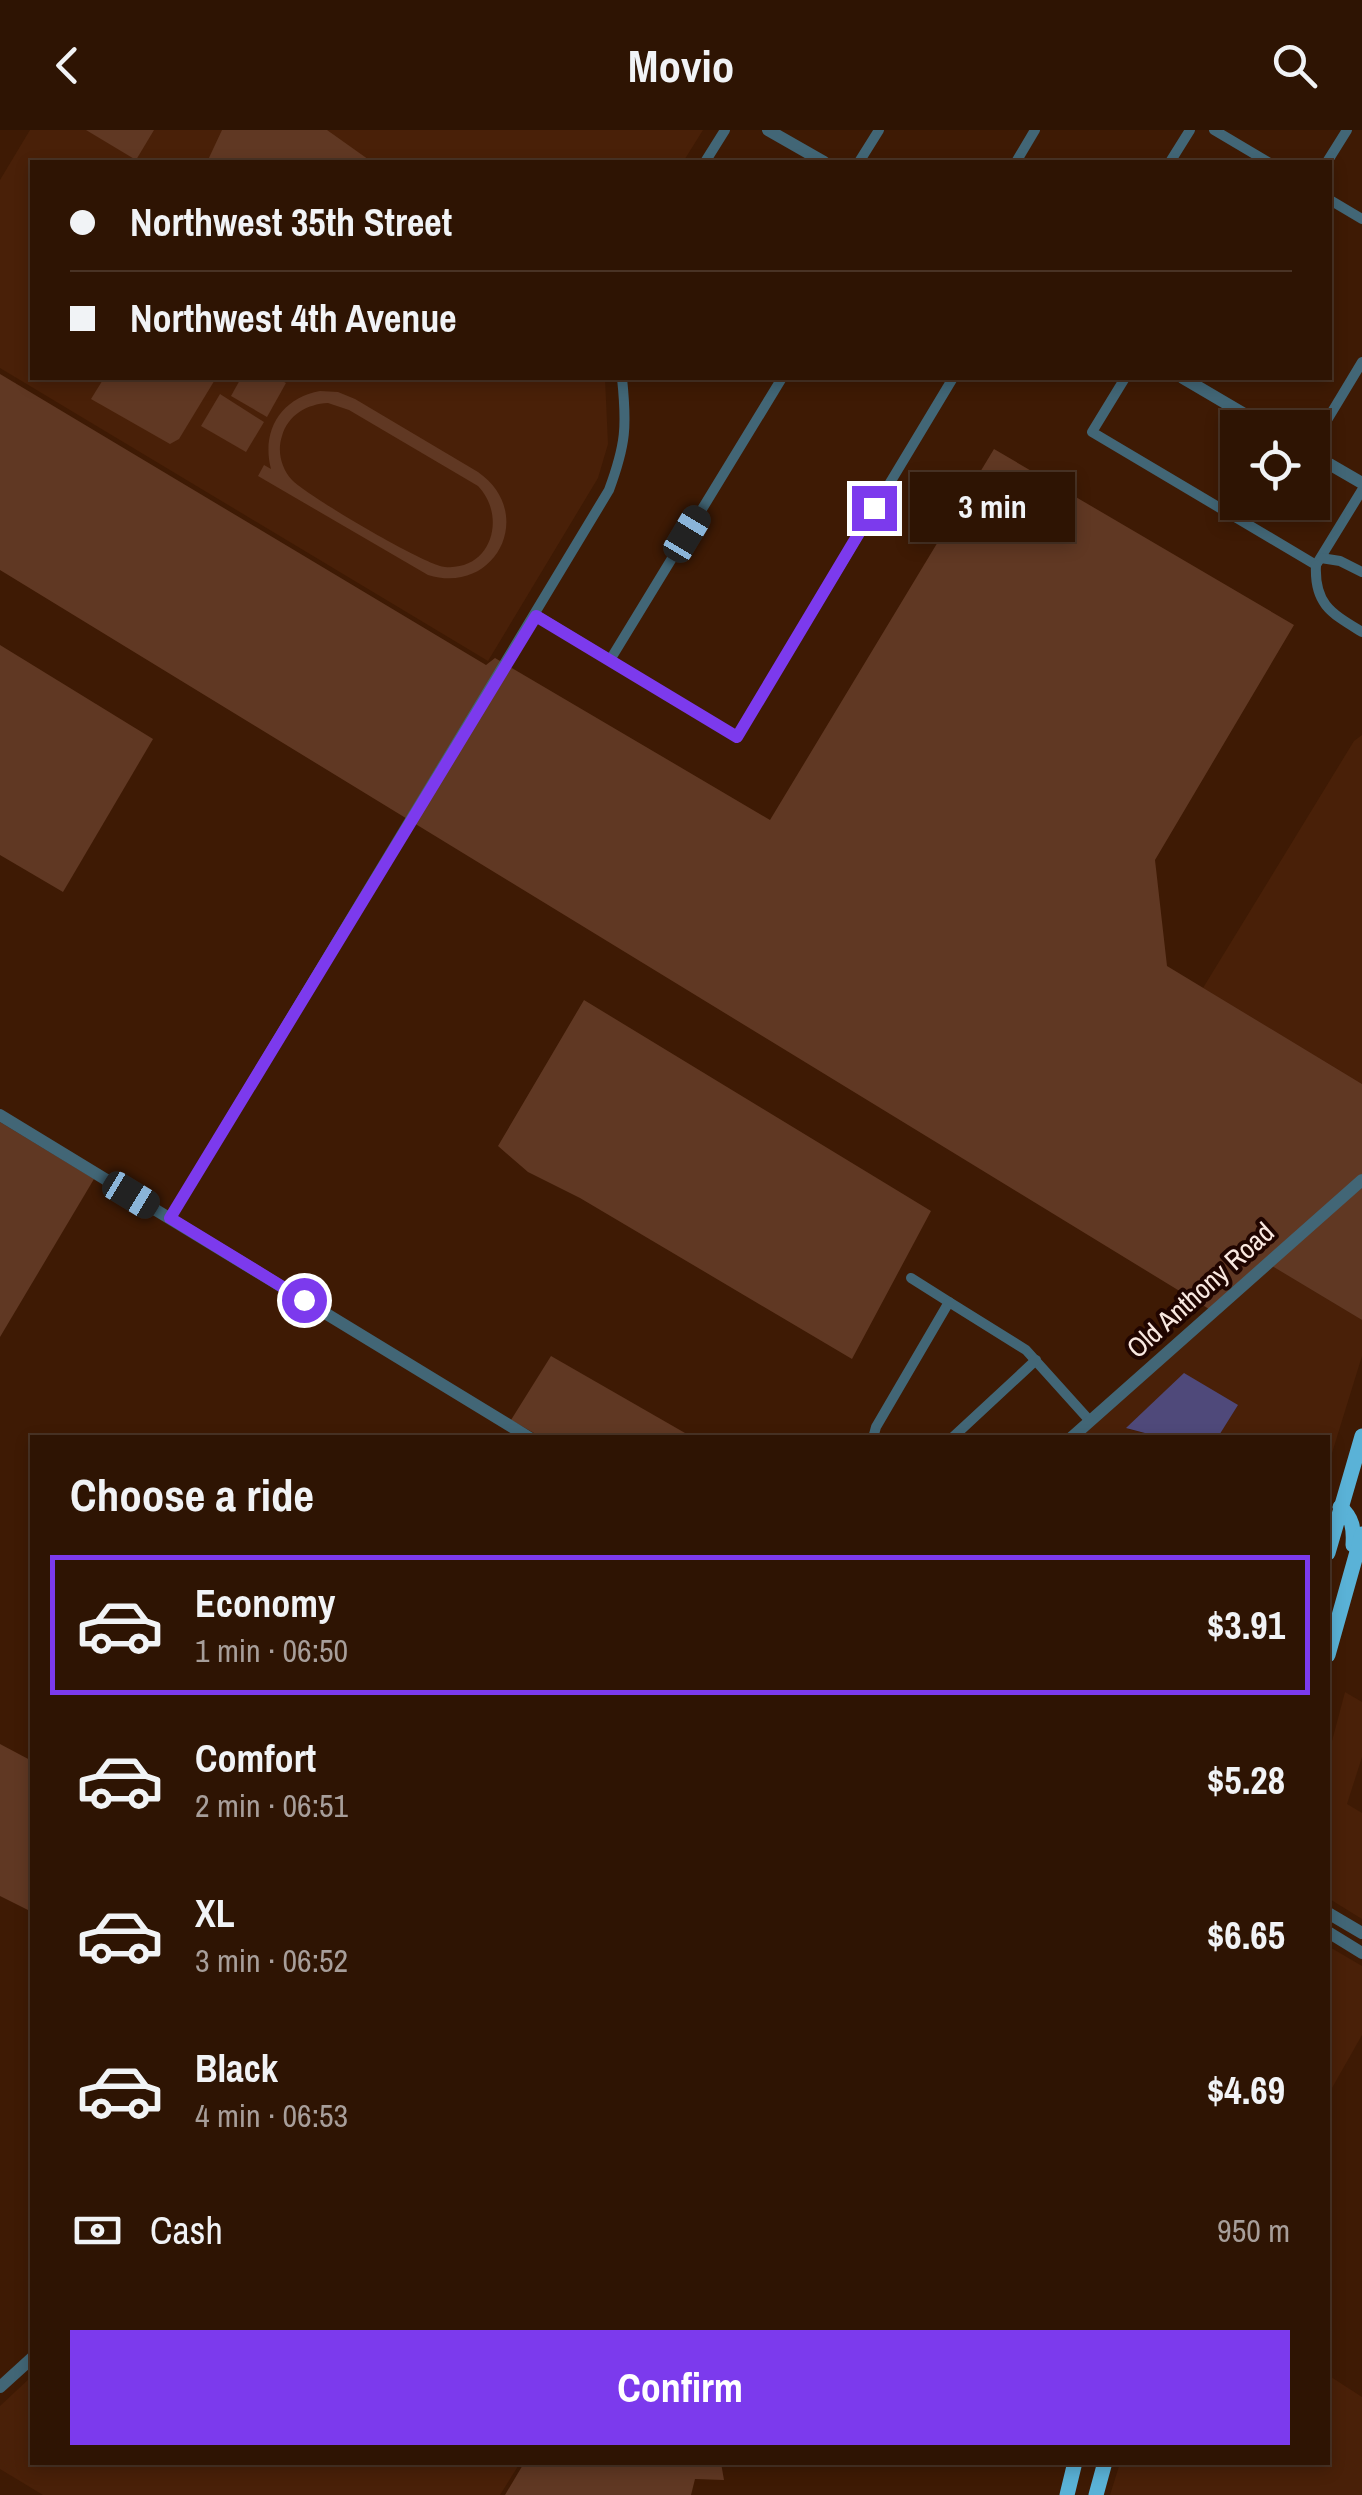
<!DOCTYPE html>
<html lang="en">
<head>
<meta charset="utf-8">
<style>
	:root { --surface:#2e1403; --page:#361d0d; --text:#f1f3f6; --muted:#a79e9a; --line:#493325; --accent:#7c3aed }
	body { margin:0; font-family:"Archivo Narrow",sans-serif; background:var(--page); color:var(--text); height:100vh; display:flex; flex-direction:column; font-size:38px; white-space:nowrap }
	* { box-sizing:border-box; margin:0 }
	p { font-size:32px; color:var(--muted) }
	.icon { flex:none; width:55px; height:55px; fill:none; stroke:currentColor; stroke-width:2; stroke-linecap:round; stroke-linejoin:round }
	.map { position:relative; flex:1; overflow:hidden }
	.details { position:absolute; left:30px; top:1305px; width:1300px; height:1030px; display:flex; flex-direction:column; background:var(--surface); border-radius:0px; box-shadow:0 5px 15px #0003,0 0 0 2px var(--line) }
	.details>* { flex:none }
	.guide { position:absolute; left:30px; top:30px; width:1302px; height:220px; border-radius:0px; box-shadow:0 5px 15px #0003,0 0 0 2px var(--line); display:grid; align-content:center; height:220px; padding:0 40px; background:var(--surface) }
	.fabs { position:absolute; left:1220px; top:280px; display:grid; gap:20px }
	.fabs a { display:grid; place-items:center; width:110px; height:110px; border-radius:0px; background:var(--surface); box-shadow:0 5px 15px #0003,0 0 0 2px var(--line); font-size:50px }
	.end { position:absolute; width:45px; height:45px; margin:-22px; border:12px solid #7c3aed; background:#fff; box-shadow:0 0 0 5px #fff }
	.from { border-radius:50% }
	.bubble { position:absolute; height:70px; border-radius:0px; background:var(--surface); box-shadow:0 5px 15px #0003,0 0 0 2px var(--line); font-size:32px; font-weight:700; line-height:70px; text-align:center }
	.car { position:absolute; width:30px; height:60px; margin:-30px -15px; border-radius:12px; box-shadow:0 0 8px 2px #0007; background:linear-gradient(#222 24%,#8ab4d8 0 40%,#222 0 76%,#8ab4d8 0 86%,#222 0) }
	.guide b { display:flex; align-items:center; gap:35px; height:95px; font-size:38px }
	.guide b+b { border-top:2px solid var(--line) }
	.guide i { width:25px; height:25px; background:var(--text) }
	ul { padding:0; list-style:none }
	li { display:flex; align-items:center; gap:30px; height:140px; margin:0 20px 15px; padding:0 20px; border:5px solid transparent; border-radius:0px }
	li div { flex:1 }
	li b { display:block; font-size:38px }
	li em { font-style:normal; font-weight:700 }
	li.current { border-color:var(--accent) }
	li>.icon { width:90px; height:90px; stroke-width:1.5 }
	h2 { padding:0 40px; font-size:45px; line-height:120px }
	.pay { display:flex; align-items:center; gap:25px; height:110px; padding:0 40px; font-size:38px }
	.pay p { margin-inline-start:auto }
	.primary-button { display:flex; gap:20px; margin-top:auto; padding:20px 40px }
	.primary-button a { flex:1; height:115px; border-radius:0px; background:var(--accent); color:#fff; font-size:40px; font-weight:700; line-height:115px; text-align:center }
	header { display:flex; justify-content:space-between; align-items:center; height:130px; padding:0 40px; background:var(--surface); font-size:45px; font-weight:700 }
	.map>svg:first-child { display:block }
</style>
</head>
<body>
<header><svg class="icon" aria-label="back" viewBox="0 0 24 24"><path d="M15 5l-7 7 7 7"/></svg>Movio<svg class="icon" aria-label="search" viewBox="0 0 24 24"><circle cx="10" cy="10" r="6"/><path d="M15 15l6 6"/></svg></header>
<div class="map">
<svg width="1362" height="2365" viewBox="0 0 1362 2365">
	<rect width="100%" height="100%" fill="#3e1a04"/>
	<g fill="#492008">
		<path d="M 30,0 L 703,0 L 683,32 L 32,32 L 32,248 L 605,248 L 608,314 L 598,348 L 488,531 L 0,238 L 0,50 Z"/>
		<path d="M 1362,605 L 1362,954 L 1203,858 L 1354,611 Z"/>
		<path d="M 1272,1136 L 1362,1190 L 1362,1226 L 1328,1336 L 1328,1308 L 1218,1307 L 1238,1275 L 1128,1299 L 1160,1307 L 1079,1308 Z"/>
		<path d="M 1345,1562 L 1362,1572 L 1362,1627 L 1347,1674 L 1362,1683 L 1362,1789 L 1328,1768 L 1328,1626 Z"/>
		<path d="M 1328,1816 L 1362,1836 L 1362,1905 L 1328,1965 Z"/>
		<path d="M 1328,2245 L 1362,2267 L 1362,2365 L 1110,2365 L 1120,2333 L 1328,2332 Z"/>
		<path d="M 32,2246 L 32,2332 L 520,2333 L 500,2365 L 43,2365 L 0,2339 L 0,2276 Z"/>
	</g>
	<g fill="#603823" fill-rule="evenodd">
		<path d="M 86,0 L 154,0 L 136,30 Z"/>
		<path d="M 222,0 L 327,0 L 372,32 L 207,32 Z"/>
		<path d="M 0,244 L 486,535 L 495,528 L 770,690 L 994,319 L 1294,495 L 1155,730 L 1167,836 L 1362,954 L 1362,1044 L 1209,1179 L 0,440 Z"/>
		<path d="M 104,248 L 216,248 L 179,309 L 170,314 L 91,269 Z"/>
		<path d="M 241,248 L 277,248 L 286,253 L 267,287 L 231,266 Z"/>
		<path d="M 320,261 L 338,262 L 355,269 L 478,342 C 537,383 496,466 428,445 L 258,346 L 264,335 L 271,339 C 261,301 281,268 320,261 ZM 328,273 L 349,280 L 478,356 C 507,386 492,441 445,437 C 426,436 306,365 292,350 C 281,338 277,321 282,306 C 288,285 307,274 328,273 Z"/>
		<path d="M 220,264 L 264,292 L 246,322 L 201,296 Z"/>
		<path d="M 0,515 L 153,609 L 63,762 L 0,725 Z"/>
		<path d="M 584,870 L 931,1081 L 852,1229 L 580,1068 L 528,1042 L 498,1016 Z"/>
		<path d="M 0,992 L 94,1049 L 0,1207 Z"/>
		<path d="M 1362,1057 L 1362,1190 L 1272,1136 Z"/>
		<path d="M 551,1226 L 692,1307 L 541,1307 L 511,1290 Z"/>
		<path d="M 0,1614 L 32,1631 L 32,1782 L 0,1766 Z"/>
		<path d="M 524,2333 L 721,2333 L 724,2350 L 695,2349 L 691,2365 L 505,2365 Z"/>
	</g>
	<path fill="#4f497a" d="M 1184,1243 L 1238,1275 L 1218,1307 L 1160,1307 L 1126,1298 Z"/>
	<g fill="none" stroke-linecap="round" stroke-linejoin="round">
		<g stroke="#426676" stroke-width="10">
			<path d="M 1214,0 L 1268,32"/>
			<path d="M 705,32 L 725,0"/>
			<path d="M 859,32 L 879,0"/>
			<path d="M 1016,32 L 1035,0"/>
			<path d="M 1170,32 L 1190,0"/>
			<path d="M 1327,32 L 1347,0"/>
			<path d="M 1330,70 L 1362,89"/>
			<path d="M 1125,248 L 1092,302 L 1316,435 L 1362,360"/>
			<path d="M 1312,315 L 1362,232"/>
			<path d="M 1321,428 L 1340,431 L 1362,442"/>
			<path d="M 1316,435 C 1314,474 1331,483 1362,502"/>
			<path d="M 536,485 L 737,607 L 953,248"/>
			<path d="M 610,530 L 782,248"/>
			<path d="M 170,1088 L 609,360 C 626,314 627,296 622,248"/>
			<path d="M 911,1148 L 949,1172"/>
			<path d="M 873,1308 L 876,1297 L 949,1172 L 1026,1220 L 1090,1291"/>
			<path d="M 952,1308 L 1036,1230"/>
		</g>
		<g stroke="#426676" stroke-width="12">
			<path d="M 768,0 L 824,32"/>
			<path d="M 1183,248 L 1268,298"/>
			<path d="M 1312,324 L 1362,353"/>
			<path d="M 0,985 L 530,1308"/>
			<path d="M 1071,1308 L 1362,1050"/>
			<path d="M 1328,1783 L 1362,1803"/>
			<path d="M 1328,1802 L 1362,1823"/>
			<path d="M 0,2257 L 32,2228"/>
		</g>
		<g stroke="#5ab2d7" stroke-width="15">
			<path d="M 1340,1377 C 1353,1388 1354,1399 1353,1415"/>
			<path d="M 1328,1423 L 1362,1306"/>
			<path d="M 1328,1525 L 1362,1404"/>
			<path d="M 1067,2365 L 1075,2332"/>
			<path d="M 1096,2365 L 1105,2332"/>
		</g>
	</g>
	<g fill="none" stroke-linecap="round" stroke-linejoin="round">
		<path stroke="#7c3aed" stroke-width="12" d="M 304,1170 L 170,1088 L 536,486 L 737,607 L 874,378"/>
	</g>
	<g text-anchor="middle" stroke-width="8" stroke-linejoin="round" paint-order="stroke">
		<g font-size="28" fill="#f9e8e0" stroke="#200500">
			<text transform="translate(1200 1160) rotate(-42)" y="10">Old Anthony Road</text>
		</g>
	</g>
</svg>
<div class="fabs">
<a><svg class="icon" aria-label="locate" viewBox="0 0 24 24"><circle cx="12" cy="12" r="6"/><path d="M12 2v4M12 18v4M2 12h4M18 12h4"/></svg></a>
</div>
<i class="end from" style="left:304px;top:1170px"></i>
<i class="end" style="left:874px;top:378px"></i>
<div class="bubble" style="left:910px;top:342px;width:165px">3 min</div>
<i class="car" style="left:687px;top:404px;rotate:31deg"></i>
<i class="car" style="left:131px;top:1065px;rotate:121deg"></i>
<div class="guide">
<b><i class="from"></i>Northwest 35th Street</b>
<b><i></i>Northwest 4th Avenue</b>
</div>
<section class="details">
<h2>Choose a ride</h2>
<ul>
<li class="current"><svg class="icon" aria-label="car" viewBox="0 0 24 24"><path d="M5 17H2v-5l4-1 3-4h7l3 4 3 1v5h-3M9 17h6M6 11h13"/><circle cx="7" cy="17" r="2"/><circle cx="17" cy="17" r="2"/></svg><div><b>Economy</b><p>1 min · 06:50</p></div><em>$3.91</em></li>
<li><svg class="icon" aria-label="car" viewBox="0 0 24 24"><path d="M5 17H2v-5l4-1 3-4h7l3 4 3 1v5h-3M9 17h6M6 11h13"/><circle cx="7" cy="17" r="2"/><circle cx="17" cy="17" r="2"/></svg><div><b>Comfort</b><p>2 min · 06:51</p></div><em>$5.28</em></li>
<li><svg class="icon" aria-label="car" viewBox="0 0 24 24"><path d="M5 17H2v-5l4-1 3-4h7l3 4 3 1v5h-3M9 17h6M6 11h13"/><circle cx="7" cy="17" r="2"/><circle cx="17" cy="17" r="2"/></svg><div><b>XL</b><p>3 min · 06:52</p></div><em>$6.65</em></li>
<li><svg class="icon" aria-label="car" viewBox="0 0 24 24"><path d="M5 17H2v-5l4-1 3-4h7l3 4 3 1v5h-3M9 17h6M6 11h13"/><circle cx="7" cy="17" r="2"/><circle cx="17" cy="17" r="2"/></svg><div><b>Black</b><p>4 min · 06:53</p></div><em>$4.69</em></li>
</ul>
<div class="pay"><svg class="icon" aria-label="cash" viewBox="0 0 24 24"><path d="M3 7h18v10H3z"/><circle cx="12" cy="12" r="2"/></svg>Cash<p>950 m</p></div>
<div class="primary-button"><a>Confirm</a></div>
</section>
</div>
</body>
</html>
